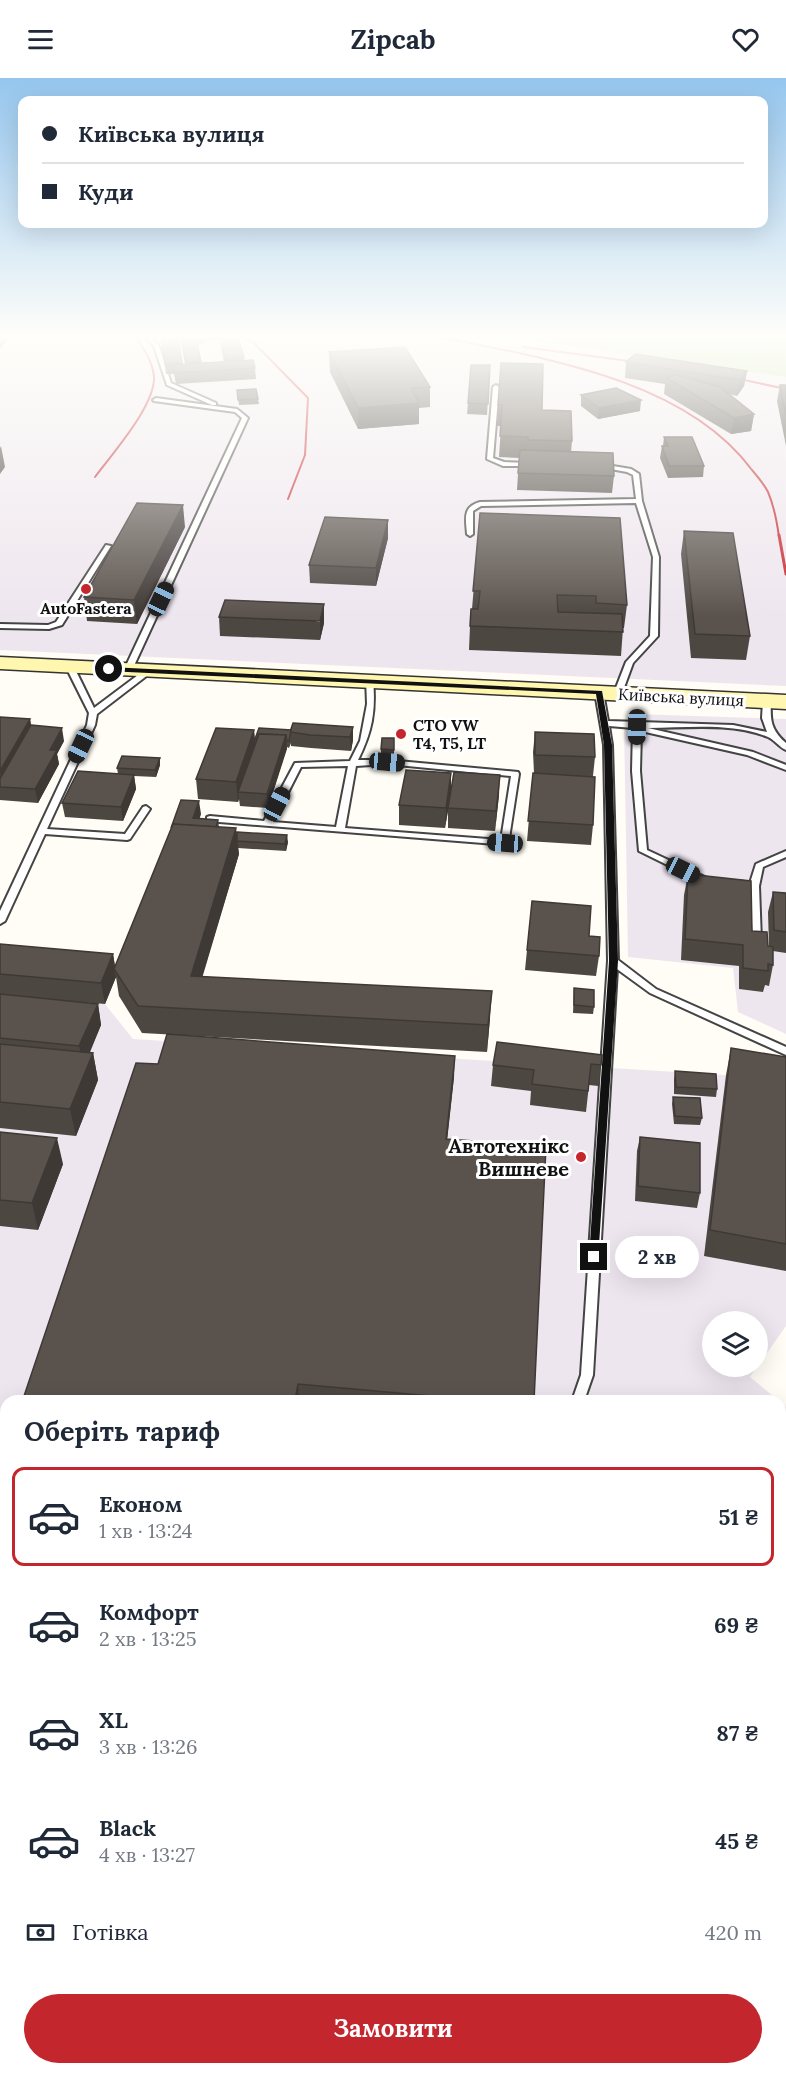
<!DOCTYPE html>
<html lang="uk">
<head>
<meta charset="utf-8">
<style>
	:root { --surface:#fff; --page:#f2f2f3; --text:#1f2937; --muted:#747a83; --line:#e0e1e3; --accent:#c4262e }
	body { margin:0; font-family:Lora,serif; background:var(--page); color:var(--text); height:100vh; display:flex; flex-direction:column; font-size:22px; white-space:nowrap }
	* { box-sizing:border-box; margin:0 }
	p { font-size:20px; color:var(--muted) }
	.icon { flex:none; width:33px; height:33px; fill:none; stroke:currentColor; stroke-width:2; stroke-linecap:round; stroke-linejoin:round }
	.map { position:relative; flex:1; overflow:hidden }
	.panel { position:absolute; left:0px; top:1317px; width:786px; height:680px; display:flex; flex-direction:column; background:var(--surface); border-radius:18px 18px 0 0; box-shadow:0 6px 24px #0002 }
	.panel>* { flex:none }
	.banner { position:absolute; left:18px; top:18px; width:750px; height:132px; border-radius:12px; box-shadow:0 6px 24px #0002; display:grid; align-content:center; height:132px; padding:0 24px; background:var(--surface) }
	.buttons { position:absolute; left:702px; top:1233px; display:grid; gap:12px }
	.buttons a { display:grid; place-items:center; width:66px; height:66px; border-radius:50%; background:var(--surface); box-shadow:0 6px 24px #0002; font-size:30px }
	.end { position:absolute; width:27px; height:27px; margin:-14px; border:8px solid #111; background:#fff; box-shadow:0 0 0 3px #fff }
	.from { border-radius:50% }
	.bubble { position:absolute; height:42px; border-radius:21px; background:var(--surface); box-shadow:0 6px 24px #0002; font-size:20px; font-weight:800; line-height:42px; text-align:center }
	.car { position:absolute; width:18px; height:36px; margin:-18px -9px; border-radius:8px; box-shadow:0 0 4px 2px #0007; background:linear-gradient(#222 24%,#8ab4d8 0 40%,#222 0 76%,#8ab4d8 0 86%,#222 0) }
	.banner b { display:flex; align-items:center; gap:21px; height:57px; font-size:22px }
	.banner b+b { border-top:2px solid var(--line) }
	.banner i { width:15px; height:15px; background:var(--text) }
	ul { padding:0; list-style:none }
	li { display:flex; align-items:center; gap:18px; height:99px; margin:0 12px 9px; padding:0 12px; border:3px solid transparent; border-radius:12px }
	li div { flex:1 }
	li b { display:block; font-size:22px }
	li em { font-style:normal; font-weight:800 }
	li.current { border-color:var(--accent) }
	li>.icon { width:54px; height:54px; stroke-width:1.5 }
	h2 { padding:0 24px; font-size:27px; line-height:72px }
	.pay { display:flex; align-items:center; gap:15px; height:66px; padding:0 24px; font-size:22px }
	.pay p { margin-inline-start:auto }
	.button { display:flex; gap:12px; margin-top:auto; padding:12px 24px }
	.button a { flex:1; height:69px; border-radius:36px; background:var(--accent); color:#fff; font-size:24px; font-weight:800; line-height:69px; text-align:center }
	header { display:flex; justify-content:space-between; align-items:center; height:78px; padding:0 24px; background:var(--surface); font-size:27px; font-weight:800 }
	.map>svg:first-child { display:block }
</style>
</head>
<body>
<header><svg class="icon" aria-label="menu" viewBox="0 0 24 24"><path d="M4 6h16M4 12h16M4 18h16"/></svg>Zipcab<svg class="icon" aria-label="heart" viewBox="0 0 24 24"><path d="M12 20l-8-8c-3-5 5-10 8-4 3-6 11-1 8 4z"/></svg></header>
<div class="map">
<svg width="786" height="1996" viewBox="0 0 786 1996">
	<rect width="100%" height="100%" fill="#fffdf5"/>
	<g fill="#eee6ef" fill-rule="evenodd">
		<path d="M 0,259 L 509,259 L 786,299 L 786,608 L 0,572 Z"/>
		<path d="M 634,636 L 786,641 L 786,956 L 738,934 L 733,890 L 628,879 L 624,644 Z"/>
		<path d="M 0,918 L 105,926 L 133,961 L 726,997 L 786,1006 L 786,1248 L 750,1299 L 779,1323 L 6,1323 L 6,1990 L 780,1990 L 780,1324 L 786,1329 L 786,1996 L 0,1996 ZM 712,1244 L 758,1244 L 758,1288 L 712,1288 Z"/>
	</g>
	<path fill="#b9dc9c" d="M 509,259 L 786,259 L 786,299 Z"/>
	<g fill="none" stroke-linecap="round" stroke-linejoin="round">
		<g stroke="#444" stroke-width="4">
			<g id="service">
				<path d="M 146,259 L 151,259 L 159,268 L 171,305 L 216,325 L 216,327 L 212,327 L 167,307 L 154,268 Z"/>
				<path d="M 496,307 L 499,309 L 493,380 L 504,384 L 531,385 L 533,386 L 533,388 L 503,388 L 487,381 L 493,309 Z"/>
				<path d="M 156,320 L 237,331 L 248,340 L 132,592 L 128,594 L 124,592 L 242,340 L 235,334 L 154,323 L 153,322 Z"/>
				<path d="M 601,386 L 631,391 L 639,396 L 642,423 L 659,479 L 658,558 L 633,585 L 622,615 L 618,617 L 614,615 L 626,584 L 650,558 L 653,479 L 636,425 L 481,428 L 473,433 L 473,456 L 470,458 L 467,456 C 466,441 462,429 480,424 L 636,421 L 633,397 L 627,394 L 599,389 L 598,388 Z"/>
				<path d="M 106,467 L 111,468 L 62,547 L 49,551 L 0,550 L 0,546 L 48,547 L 56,544 Z"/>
				<path d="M 67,587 L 74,589 L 94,630 L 146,591 L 153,593 L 97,636 L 95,647 L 47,751 L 125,756 L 143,729 L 146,728 L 150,731 L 130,761 L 127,762 L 45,756 L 5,843 L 0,846 L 0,833 L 87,647 L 89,635 L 66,589 Z"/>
				<path d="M 366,600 L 373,602 C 376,633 372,654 358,682 L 387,682 L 518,694 L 519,696 L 508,767 L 207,743 L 207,739 L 210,738 L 264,743 L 295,685 L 350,683 L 360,663 L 367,626 ZM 387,686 L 511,698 L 501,762 L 345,750 L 356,688 ZM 348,688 L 336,749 L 273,744 L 301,689 Z"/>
				<path d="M 596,612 L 602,612 L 603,614 L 608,643 L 733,647 L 767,654 L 762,640 L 763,623 L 767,621 L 771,623 C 770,643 771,652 786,665 L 786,672 C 779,669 775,662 768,659 C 731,644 686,650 648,650 L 753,674 L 786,687 L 786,692 L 747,677 L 641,653 L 640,693 L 647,772 L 707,800 L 709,802 L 707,804 L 704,805 L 639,773 L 632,693 L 633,650 L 609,648 L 612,667 L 618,882 L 656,911 L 786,969 L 786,977 L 650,915 L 617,891 L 593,1297 L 584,1323 L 572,1323 L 581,1297 L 608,883 L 604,667 L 595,614 Z"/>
				<path d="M 786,773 L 786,779 L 763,789 L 759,808 L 761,863 L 759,865 L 753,865 L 750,810 L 735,808 L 733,806 L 738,803 L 750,805 L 756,786 Z"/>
				<path d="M 0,1732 L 6,1733 L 6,1749 L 0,1748 Z"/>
				<path d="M 321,1990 L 339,1990 L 338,1996 L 320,1996 Z"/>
			</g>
		</g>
		<g stroke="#333" stroke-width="3">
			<path id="secondary" d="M 0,579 L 786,617 L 786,631 L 0,591 Z"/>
		</g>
		<use href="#service" fill="#fff" fill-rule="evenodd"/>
		<use href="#secondary" fill="#fff6b0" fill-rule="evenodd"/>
		<g stroke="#c4262e" stroke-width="2">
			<path d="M 243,259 L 254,265 L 308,320 L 305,377 L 288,421"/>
			<path d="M 439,259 C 543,280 685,301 752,392 C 758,399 764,406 768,414 C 774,428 777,444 779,459"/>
			<path d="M 523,269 L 644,285"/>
			<path d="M 730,299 L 786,311"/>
			<path d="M 95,399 C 112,376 156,327 154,298 C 152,283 144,271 136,259"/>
		</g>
		<path stroke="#c4262e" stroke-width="3" d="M 779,457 L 786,496"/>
	</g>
	<g fill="#4d4742" fill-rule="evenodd">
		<path d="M 161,259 L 238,259 L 244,283 L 255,290 L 256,301 L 176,306 L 174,296 L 166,296 ZM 207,261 L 212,263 L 219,261 L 224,284 L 201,285 L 197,267 L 207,264 ZM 178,262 L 181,263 L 185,286 L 182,287 Z"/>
		<path d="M 329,274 L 430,309 L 430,329 L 419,330 L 419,346 L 358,351 L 330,294 Z"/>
		<path d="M 626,284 L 747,293 L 744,308 L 737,318 L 729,316 L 754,336 L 751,353 L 731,356 L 664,316 L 665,306 L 625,300 Z"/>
		<path d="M 490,287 L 487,337 L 467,336 L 468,325 Z"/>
		<path d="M 780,307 L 786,307 L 786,368 L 777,323 Z"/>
		<path d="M 237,312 L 258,321 L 259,326 L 239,327 Z"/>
		<path d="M 581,317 L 640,333 L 598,341 L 581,328 Z"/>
		<path d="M 498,327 L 542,332 L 572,363 L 571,374 L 614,398 L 612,415 L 517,412 L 519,380 L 499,379 L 501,348 L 497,348 Z"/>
		<path d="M 664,359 L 704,388 L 703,399 L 668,400 L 660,380 L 662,368 L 663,368 Z"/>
		<path d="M 480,435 L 627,527 L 624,550 L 623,550 L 621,578 L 469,572 L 470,548 L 472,531 Z"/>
		<path d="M 388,442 L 388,460 L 376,508 L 310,505 L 309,487 Z"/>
		<path d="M 185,449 L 137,546 L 87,543 L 84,519 Z"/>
		<path d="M 684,453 L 750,558 L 746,582 L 691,580 L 681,476 Z"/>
		<path d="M 225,522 L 324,545 L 320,562 L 220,558 L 219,539 Z"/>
		<path d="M 0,639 L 30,641 L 31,647 L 64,663 L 57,676 L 59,686 L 38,725 L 0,722 Z"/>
		<path d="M 353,649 L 353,662 L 351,673 L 311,670 L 291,668 L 291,665 L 289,670 L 287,669 L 268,730 L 240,728 L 239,721 L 238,724 L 198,721 L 196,701 L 254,652 L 255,666 L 255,661 L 291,652 Z"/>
		<path d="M 535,654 L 595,679 L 593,698 L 578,698 L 593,747 L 591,767 L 527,763 L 533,695 L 534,695 L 533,674 Z"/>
		<path d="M 394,660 L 394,678 L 381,678 L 381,671 Z"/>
		<path d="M 160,680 L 160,687 L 156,699 L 134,698 L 136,711 L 123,743 L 65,739 L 62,725 L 118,696 L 117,690 Z"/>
		<path d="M 451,695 L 451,715 L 445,750 L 399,747 L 399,727 Z"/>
		<path d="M 499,717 L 495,753 L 448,750 L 448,730 Z"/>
		<path d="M 201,736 L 199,741 L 218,742 L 219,749 L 237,754 L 288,764 L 286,773 L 238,770 L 239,776 L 202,898 L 490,940 L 487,974 L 142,955 L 119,918 L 116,899 L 105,926 L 67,923 L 98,926 L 101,947 L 89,975 L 93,975 L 98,1002 L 76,1058 L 0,1050 L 0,866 L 113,876 L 115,888 Z"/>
		<path d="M 688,796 L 752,853 L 768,868 L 769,868 L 768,834 L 773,814 L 786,815 L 786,875 L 773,873 L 773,887 L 769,908 L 765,907 L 763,914 L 739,911 L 739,888 L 681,882 L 684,817 Z"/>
		<path d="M 589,858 L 599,878 L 596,898 L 525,892 L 527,872 Z"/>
		<path d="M 574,910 L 594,929 L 593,936 L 573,935 Z"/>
		<path d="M 731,970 L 786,979 L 786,1193 L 704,1178 L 726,997 Z"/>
		<path d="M 602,977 L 598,1008 L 589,1007 L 586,1034 L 530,1027 L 531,1013 L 491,1008 L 493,987 Z"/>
		<path d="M 158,986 L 454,999 L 447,1061 L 534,1323 L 26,1323 L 24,1318 Z"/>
		<path d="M 675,993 L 717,1011 L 716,1019 L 674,1016 L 674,1001 Z"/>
		<path d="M 673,1019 L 702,1040 L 700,1047 L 674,1046 L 672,1026 Z"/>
		<path d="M 0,1054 L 63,1086 L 38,1152 L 0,1148 Z"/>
		<path d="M 640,1059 L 700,1115 L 697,1130 L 635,1123 L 637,1073 Z"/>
	</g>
	<g fill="#3f3936">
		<path d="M 0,259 L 10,259 L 0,271 Z"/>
		<path d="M 193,259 L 207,259 L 207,264 L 194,268 Z"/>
		<path d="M 211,259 L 219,259 L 219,261 L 212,263 Z"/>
		<path d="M 747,293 L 744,308 L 737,318 L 739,302 Z"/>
		<path d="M 641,322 L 640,333 L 598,341 L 599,330 Z"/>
		<path d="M 419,325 L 419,346 L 358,351 L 358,330 Z"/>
		<path d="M 754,336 L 751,353 L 731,356 L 734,340 Z"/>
		<path d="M 1,368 L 5,389 L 0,396 L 0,370 Z"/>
		<path d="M 183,427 L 185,449 L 137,546 L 134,522 Z"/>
		<path d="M 388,442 L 388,460 L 376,508 L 376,490 Z"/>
		<path d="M 324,526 L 324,545 L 320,562 L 320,543 Z"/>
		<path d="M 30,641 L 33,661 L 2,709 L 0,693 Z"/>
		<path d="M 353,649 L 353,662 L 351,673 L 350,659 Z"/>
		<path d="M 62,650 L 64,663 L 57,676 L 59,686 L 38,725 L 35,711 L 50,672 Z"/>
		<path d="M 254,652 L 256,672 L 238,714 L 239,721 L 238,724 L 236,704 Z"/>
		<path d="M 286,657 L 287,671 L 268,730 L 267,716 Z"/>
		<path d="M 160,680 L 160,687 L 156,699 L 155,692 Z"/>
		<path d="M 451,695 L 451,715 L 445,750 L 446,730 Z"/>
		<path d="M 134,697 L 136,711 L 123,743 L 121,729 Z"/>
		<path d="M 500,697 L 499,717 L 495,753 L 496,733 Z"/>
		<path d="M 199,723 L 201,736 L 195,754 L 193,740 Z"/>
		<path d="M 236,750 L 239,776 L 195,924 L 191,898 Z"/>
		<path d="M 287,757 L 288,764 L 286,773 L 285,766 Z"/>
		<path d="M 113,876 L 116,895 L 114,891 L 116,899 L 105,926 L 101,905 Z"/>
		<path d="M 492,913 L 490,940 L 487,974 L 488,947 Z"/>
		<path d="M 98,926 L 101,947 L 84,989 L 79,968 Z"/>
		<path d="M 93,975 L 98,1002 L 76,1058 L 70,1031 Z"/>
		<path d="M 455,978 L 454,999 L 445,1082 L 446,1061 Z"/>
		<path d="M 57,1060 L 63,1086 L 38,1152 L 32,1125 Z"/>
		<path d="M 298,1306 L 299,1323 L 295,1323 Z"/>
		<path d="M 6,1429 L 6,1482 L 0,1501 L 0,1448 Z"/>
		<path d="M 283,1990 L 289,1990 L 288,1996 L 283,1996 Z"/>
	</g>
	<g fill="#5a524d" stroke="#3f3936" stroke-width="1.5">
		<path d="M 161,259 L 178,259 L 182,285 L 165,286 Z"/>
		<path d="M 220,259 L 238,259 L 244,280 L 226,281 Z"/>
		<path d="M 196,260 L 201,284 L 186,285 L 181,261 Z"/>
		<path d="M 405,269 L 430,309 L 411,310 L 419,325 L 358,330 L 329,274 Z"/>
		<path d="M 635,276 L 747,293 L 739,302 L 626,284 Z"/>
		<path d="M 253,282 L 255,290 L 175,295 L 173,287 Z"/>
		<path d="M 501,285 L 543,286 L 542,332 L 571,333 L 572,363 L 528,362 L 528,359 L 500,358 L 502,327 L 498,327 Z"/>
		<path d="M 471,287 L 490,287 L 488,326 L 468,325 Z"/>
		<path d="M 676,297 L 720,309 L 754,336 L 734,340 L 666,300 Z"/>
		<path d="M 780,307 L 786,307 L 786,338 Z"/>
		<path d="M 616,310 L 641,322 L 599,330 L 581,317 Z"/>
		<path d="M 256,311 L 258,321 L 238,322 L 237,312 Z"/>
		<path d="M 664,359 L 692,359 L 704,388 L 669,388 L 662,368 L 668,368 Z"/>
		<path d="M 520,372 L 613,375 L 614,398 L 518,395 Z"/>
		<path d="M 137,425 L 183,427 L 134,522 L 84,519 Z"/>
		<path d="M 480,435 L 620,440 L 627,527 L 596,525 L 596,518 L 557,517 L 558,534 L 622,536 L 623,554 L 470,548 L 471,531 L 478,531 L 480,513 L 473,513 Z"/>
		<path d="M 325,439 L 388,442 L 376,490 L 309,487 Z"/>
		<path d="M 684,453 L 733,455 L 750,558 L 695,556 Z"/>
		<path d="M 225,522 L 324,526 L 320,543 L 219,539 Z"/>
		<path d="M 0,639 L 30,641 L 0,693 Z"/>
		<path d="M 293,645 L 353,649 L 350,659 L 310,657 L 290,654 Z"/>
		<path d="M 31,647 L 62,650 L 50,672 L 57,672 L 35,711 L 0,709 L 0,701 Z"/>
		<path d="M 216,650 L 254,652 L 236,704 L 196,701 Z"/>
		<path d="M 259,650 L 291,652 L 289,663 L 287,663 L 286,657 L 259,656 L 257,661 L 255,661 Z"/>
		<path d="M 535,654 L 594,656 L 595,679 L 535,677 Z"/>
		<path d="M 259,656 L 286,657 L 267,716 L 238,714 Z"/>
		<path d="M 382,660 L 394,660 L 394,672 L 381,671 Z"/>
		<path d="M 122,678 L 160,680 L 155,692 L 117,690 Z"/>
		<path d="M 406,692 L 451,695 L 446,730 L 399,727 Z"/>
		<path d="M 78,693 L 134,697 L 121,729 L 62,725 Z"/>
		<path d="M 454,694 L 500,697 L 496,733 L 448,730 Z"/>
		<path d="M 533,695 L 595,699 L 593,747 L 528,743 Z"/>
		<path d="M 181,722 L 199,723 L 193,740 L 218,742 L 216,749 L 173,746 L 171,750 Z"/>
		<path d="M 173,746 L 236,750 L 191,898 L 492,913 L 488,947 L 138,928 L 114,891 Z"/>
		<path d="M 237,754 L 287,757 L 285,766 L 237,763 Z"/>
		<path d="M 688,796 L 751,803 L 752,853 L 767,854 L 768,868 L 773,869 L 773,887 L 768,886 L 768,893 L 743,890 L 743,867 L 685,861 Z"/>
		<path d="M 773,814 L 786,815 L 786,854 L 774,852 Z"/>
		<path d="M 532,823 L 591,828 L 589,858 L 600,859 L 599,878 L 527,872 Z"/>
		<path d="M 0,866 L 113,876 L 101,905 L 0,896 Z"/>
		<path d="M 574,910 L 594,912 L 594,929 L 574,927 Z"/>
		<path d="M 0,916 L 98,926 L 79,968 L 0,960 Z"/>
		<path d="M 167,956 L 455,978 L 446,1061 L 546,1068 L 534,1323 L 487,1323 L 298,1306 L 295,1323 L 80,1323 L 24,1318 L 136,985 L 158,986 Z"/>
		<path d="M 497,964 L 602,977 L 601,987 L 591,986 L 588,1013 L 532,1006 L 534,992 L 493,987 Z"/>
		<path d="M 0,966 L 93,975 L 70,1031 L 0,1024 Z"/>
		<path d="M 731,970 L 786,979 L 786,1166 L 710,1152 Z"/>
		<path d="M 675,993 L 716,996 L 717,1011 L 676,1009 Z"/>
		<path d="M 673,1019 L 700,1020 L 702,1040 L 675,1038 Z"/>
		<path d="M 0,1054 L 57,1060 L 32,1125 L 0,1122 Z"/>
		<path d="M 640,1059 L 700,1065 L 700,1115 L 638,1108 Z"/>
		<path d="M 0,1387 L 6,1388 L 6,1429 L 0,1448 Z"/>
		<path d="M 0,1802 L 6,1803 L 6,1990 L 283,1990 L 283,1996 L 0,1996 Z"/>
		<path d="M 397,1990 L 713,1990 L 713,1996 L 396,1996 Z"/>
	</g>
	<linearGradient id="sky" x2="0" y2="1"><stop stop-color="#95c6ee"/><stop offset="0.48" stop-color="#fffefa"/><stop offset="1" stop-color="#fffefa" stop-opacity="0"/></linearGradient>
	<rect width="786" height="539" fill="url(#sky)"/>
	<path fill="#111" d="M 109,589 L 602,613 L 612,667 L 618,883 L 598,1182 L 594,1183 L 589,1179 L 609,883 L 604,667 L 596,616 L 106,593 Z"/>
	<g fill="#c4262e" stroke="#fff" stroke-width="2">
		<circle cx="86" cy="511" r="6"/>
		<circle cx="401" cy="656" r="6"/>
		<circle cx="581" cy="1079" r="6"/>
	</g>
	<g text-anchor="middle" stroke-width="6" stroke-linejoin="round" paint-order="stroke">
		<g font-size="16" font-weight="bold" fill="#111" stroke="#fff">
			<text x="86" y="536">AutoFastera</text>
			<text x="413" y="653" text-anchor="start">СТО VW<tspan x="413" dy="18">T4, T5, LT</tspan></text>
		</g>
		<g font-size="16" fill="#111" stroke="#fff">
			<text transform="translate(681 619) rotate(3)" y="6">Київська вулиця</text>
		</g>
		<g font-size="20" font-weight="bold" fill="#111" stroke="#fff" text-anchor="end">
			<text x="569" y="1075">Автотехнікс<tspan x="569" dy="23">Вишневе</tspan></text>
		</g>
	</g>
</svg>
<div class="buttons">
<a><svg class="icon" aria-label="layers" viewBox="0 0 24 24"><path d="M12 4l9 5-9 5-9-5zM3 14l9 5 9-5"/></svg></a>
</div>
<i class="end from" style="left:109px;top:591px"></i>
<i class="end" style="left:594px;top:1179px"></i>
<div class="bubble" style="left:615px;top:1158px;width:84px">2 хв</div>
<i class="car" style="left:161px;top:521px;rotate:25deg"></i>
<i class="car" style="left:637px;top:649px;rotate:181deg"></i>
<i class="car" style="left:81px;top:668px;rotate:205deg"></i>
<i class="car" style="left:387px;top:684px;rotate:95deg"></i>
<i class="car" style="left:277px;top:726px;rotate:28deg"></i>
<i class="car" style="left:505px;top:765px;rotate:274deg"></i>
<i class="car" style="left:683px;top:792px;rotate:116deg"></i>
<div class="banner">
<b><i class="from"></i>Київська вулиця</b>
<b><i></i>Куди</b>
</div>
<section class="panel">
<h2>Оберіть тариф</h2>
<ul>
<li class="current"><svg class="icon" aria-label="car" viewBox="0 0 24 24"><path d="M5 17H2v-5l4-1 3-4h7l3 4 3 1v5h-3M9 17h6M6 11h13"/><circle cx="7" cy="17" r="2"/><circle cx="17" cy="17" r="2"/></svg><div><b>Економ</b><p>1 хв · 13:24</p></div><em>51 ₴</em></li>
<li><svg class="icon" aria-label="car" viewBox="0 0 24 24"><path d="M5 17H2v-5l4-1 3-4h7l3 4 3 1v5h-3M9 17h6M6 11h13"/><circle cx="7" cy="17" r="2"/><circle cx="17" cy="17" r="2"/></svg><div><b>Комфорт</b><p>2 хв · 13:25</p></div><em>69 ₴</em></li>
<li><svg class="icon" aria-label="car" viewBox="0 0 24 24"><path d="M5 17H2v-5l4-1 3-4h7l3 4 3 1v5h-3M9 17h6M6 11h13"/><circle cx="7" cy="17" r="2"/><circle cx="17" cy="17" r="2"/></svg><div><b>XL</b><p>3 хв · 13:26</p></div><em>87 ₴</em></li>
<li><svg class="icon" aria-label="car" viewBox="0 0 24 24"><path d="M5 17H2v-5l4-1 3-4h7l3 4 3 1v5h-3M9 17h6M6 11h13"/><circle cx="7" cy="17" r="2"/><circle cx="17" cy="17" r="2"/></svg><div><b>Black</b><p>4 хв · 13:27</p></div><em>45 ₴</em></li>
</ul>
<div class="pay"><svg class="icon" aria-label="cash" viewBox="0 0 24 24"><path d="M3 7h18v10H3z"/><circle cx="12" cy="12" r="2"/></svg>Готівка<p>420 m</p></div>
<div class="button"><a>Замовити</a></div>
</section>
</div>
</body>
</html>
